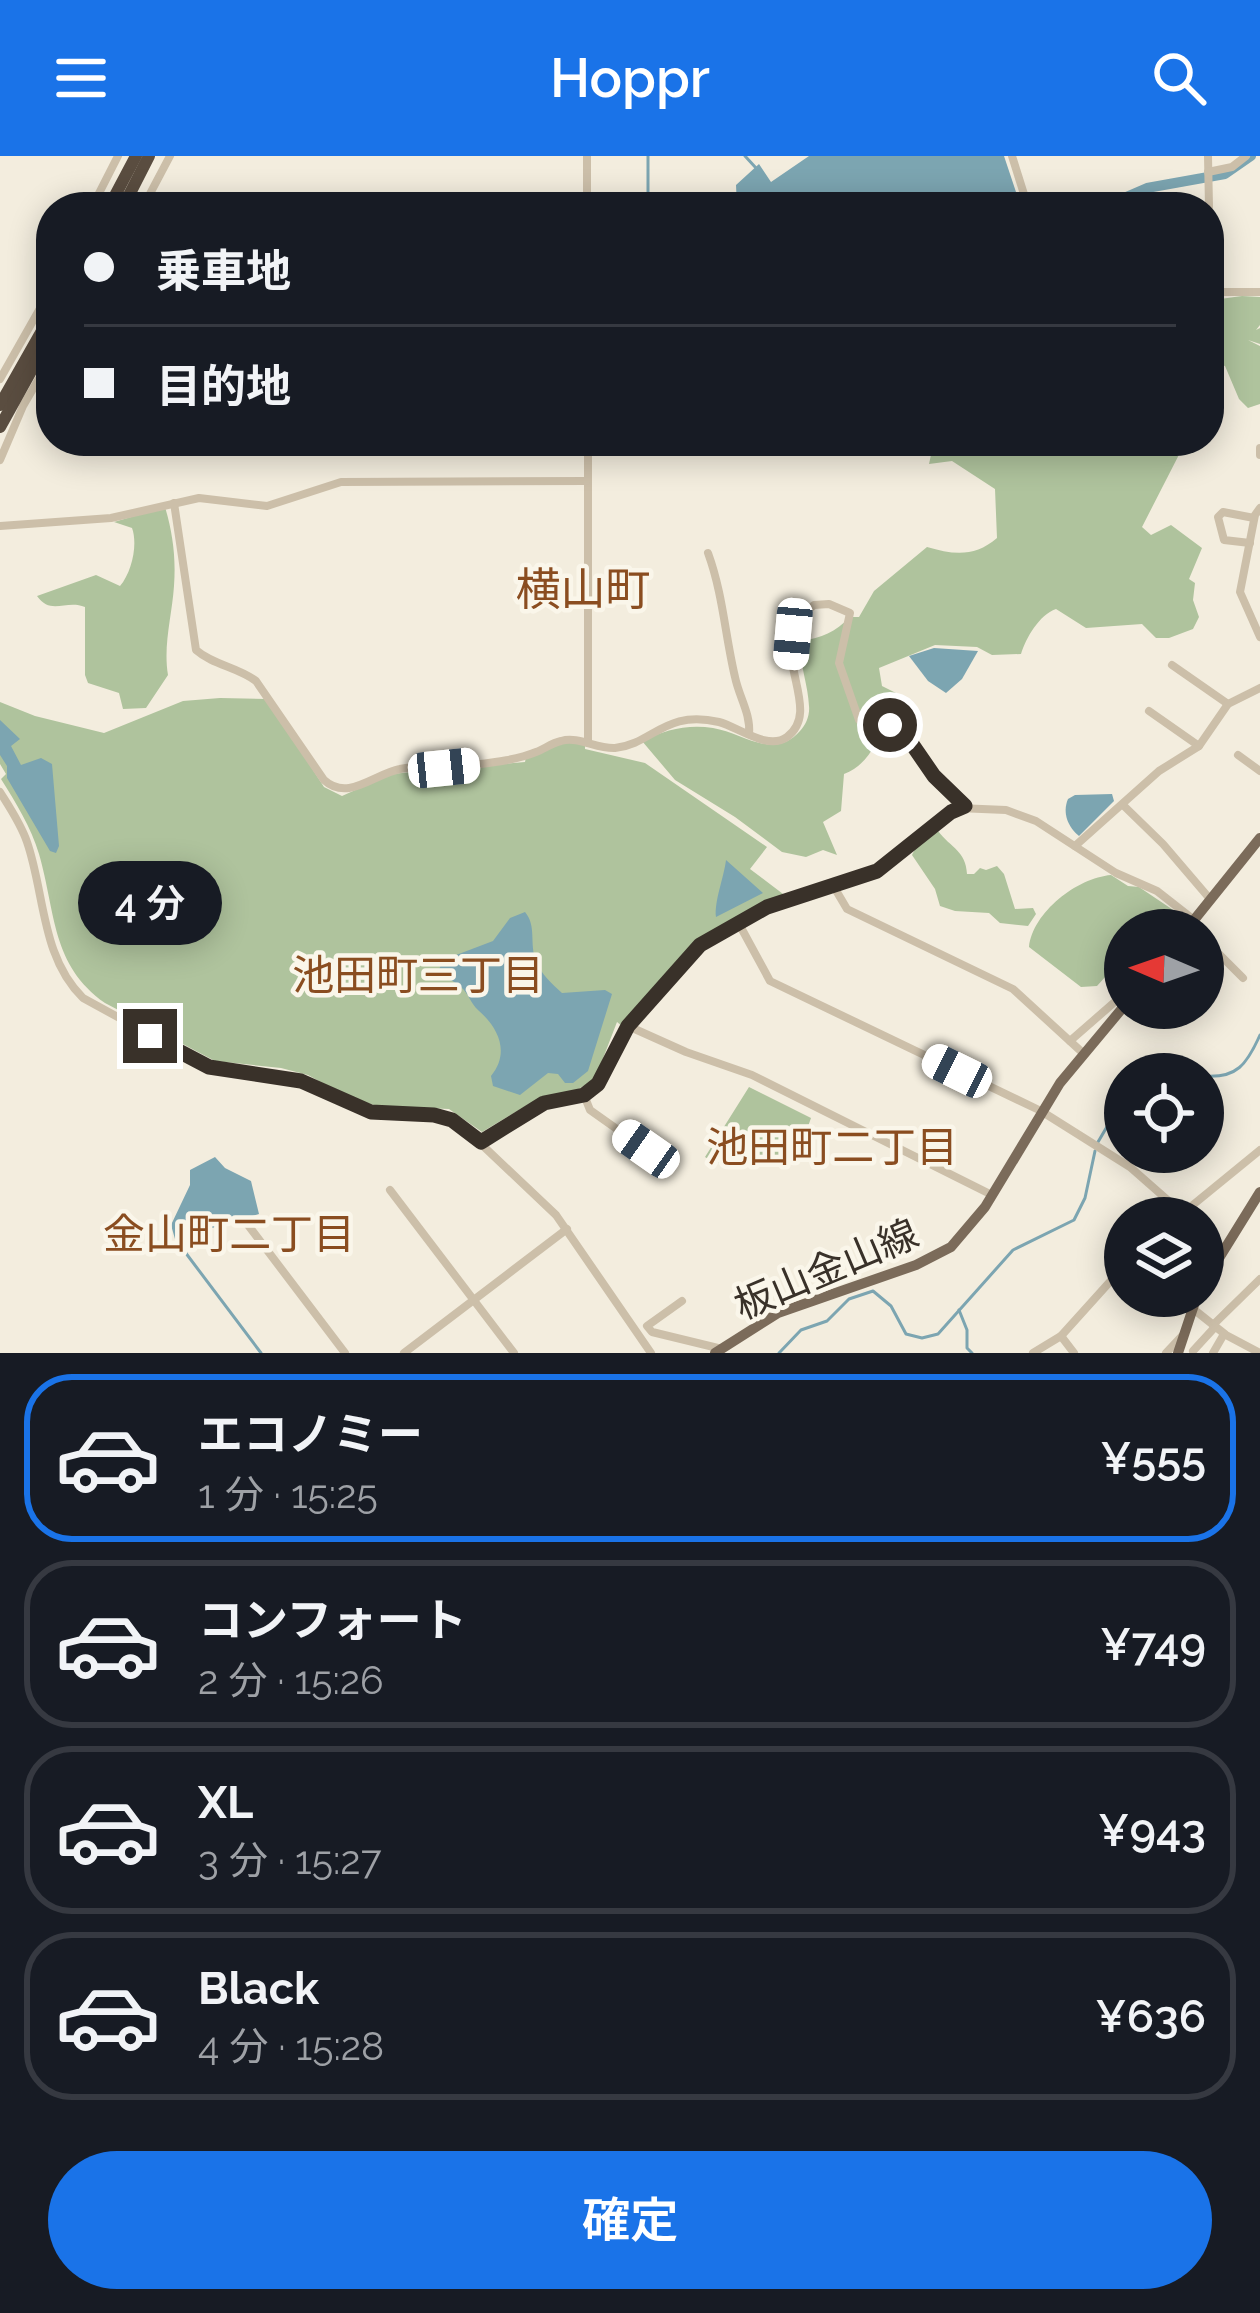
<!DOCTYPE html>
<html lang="ja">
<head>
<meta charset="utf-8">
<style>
	:root { --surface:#171b24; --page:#242831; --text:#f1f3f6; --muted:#9ea1a6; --line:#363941; --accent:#1a73e8 }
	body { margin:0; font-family:Raleway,"Noto Sans JP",sans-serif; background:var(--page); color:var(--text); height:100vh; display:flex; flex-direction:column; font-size:45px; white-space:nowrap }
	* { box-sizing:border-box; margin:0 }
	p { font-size:39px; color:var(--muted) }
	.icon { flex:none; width:66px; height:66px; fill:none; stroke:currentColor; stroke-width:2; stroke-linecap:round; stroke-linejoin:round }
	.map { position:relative; height:1197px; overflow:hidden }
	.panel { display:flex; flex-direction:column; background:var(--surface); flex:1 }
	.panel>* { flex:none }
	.banner { position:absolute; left:36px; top:36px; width:1188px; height:264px; border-radius:48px; box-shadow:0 6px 30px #0003; display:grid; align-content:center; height:264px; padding:0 48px; background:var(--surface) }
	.needle { width:78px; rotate:272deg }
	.buttons { position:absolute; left:1104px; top:753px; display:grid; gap:24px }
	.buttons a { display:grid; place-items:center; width:120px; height:120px; border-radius:50%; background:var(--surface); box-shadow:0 6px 30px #0003; font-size:60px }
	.end { position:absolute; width:54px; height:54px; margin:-27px; border:15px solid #393129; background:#fff; box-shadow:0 0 0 6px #fff }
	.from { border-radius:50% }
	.bubble { position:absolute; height:84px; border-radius:42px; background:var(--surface); box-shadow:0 6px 30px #0003; font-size:39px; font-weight:600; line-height:84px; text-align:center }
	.car { position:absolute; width:36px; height:72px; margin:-36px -18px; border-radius:15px; box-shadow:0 0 9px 3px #0007; background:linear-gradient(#fff 24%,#345 0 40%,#fff 0 76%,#345 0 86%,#fff 0) }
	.banner b { display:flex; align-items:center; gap:42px; height:114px; font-size:45px }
	.banner b+b { border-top:3px solid var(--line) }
	.banner i { width:30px; height:30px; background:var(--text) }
	ul { padding:21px 0 0; list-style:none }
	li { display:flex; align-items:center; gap:36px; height:168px; margin:0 24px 18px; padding:0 24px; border:6px solid var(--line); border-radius:48px }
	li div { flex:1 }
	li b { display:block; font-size:45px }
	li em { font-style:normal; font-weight:600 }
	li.active { border-color:var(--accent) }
	li>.icon { width:108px; height:108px; stroke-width:1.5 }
	.primary-button { display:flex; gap:24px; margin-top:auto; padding:24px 48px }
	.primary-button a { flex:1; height:138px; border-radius:72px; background:var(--accent); color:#fff; font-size:48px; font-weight:600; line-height:138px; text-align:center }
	header { display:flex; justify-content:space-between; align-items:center; height:156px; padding:0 48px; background:var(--accent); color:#fff; font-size:54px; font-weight:600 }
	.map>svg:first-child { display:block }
</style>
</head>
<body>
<header><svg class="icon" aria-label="menu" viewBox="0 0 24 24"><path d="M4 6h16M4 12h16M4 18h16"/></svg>Hoppr<svg class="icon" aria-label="search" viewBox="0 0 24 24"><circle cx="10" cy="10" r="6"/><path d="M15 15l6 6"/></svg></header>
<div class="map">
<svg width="1260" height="1197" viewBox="0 0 1260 1197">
	<rect width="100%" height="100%" fill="#f3edde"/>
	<g fill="#afc39d">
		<path d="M 1242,140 L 1260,141 L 1260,169 L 1256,174 L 1260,172 L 1260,188 L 1248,184 L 1260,190 L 1260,248 L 1248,252 L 1239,243 L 1225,210 L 1209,206 L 1209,162 L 1220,143 Z"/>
		<path d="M 934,285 L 1186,285 L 1142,371 L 1151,379 L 1171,369 L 1202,392 L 1189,423 L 1195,427 L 1193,444 L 1199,461 L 1193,473 L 1169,482 L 1156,482 L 1142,468 L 1086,472 L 1056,453 C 1039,459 1026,482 1021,498 L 992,499 L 977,491 L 935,489 L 879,512 L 882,530 L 900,539 L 916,573 L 911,576 L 899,569 L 884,567 C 878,587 866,610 844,618 L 841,655 L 823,666 L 837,699 L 823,694 L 806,701 L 782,696 L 735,661 L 675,624 L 642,585 C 665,574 687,568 713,572 C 744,577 773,605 800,575 C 806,569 810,559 809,550 C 808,527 799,509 801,485 C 822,482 835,476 850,461 L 859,461 L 874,435 L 927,391 C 954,399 975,401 997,382 L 995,333 L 952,305 L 929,308 Z"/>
		<path d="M 165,351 C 173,378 176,402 174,430 C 172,460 163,489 168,519 L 146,552 L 123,553 L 119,537 L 88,527 L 85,519 L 85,451 C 66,443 51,460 37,440 L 96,419 L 120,430 C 132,416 138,388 132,372 L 114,366 Z"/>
		<path d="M 220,542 L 267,543 L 324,631 L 342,640 L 391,618 L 525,606 L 526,601 L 565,586 L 585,588 L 585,593 L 645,607 L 767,691 L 750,713 L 787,741 C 714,764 671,815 622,870 L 617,866 L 595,923 L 575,935 L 534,945 L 482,976 L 449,953 L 377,950 L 346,940 L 308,919 L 281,912 L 215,905 L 105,847 C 51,809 56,757 39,698 C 31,671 16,647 1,623 L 6,618 L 0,608 L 0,546 L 35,560 L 104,577 L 183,545 Z"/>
		<path d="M 938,675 C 951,692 966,695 967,718 L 974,718 L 980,712 L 986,714 L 997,710 L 1004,718 L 1015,753 L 1033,752 L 1036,758 L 1028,770 L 1000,767 L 989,757 L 955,755 L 940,750 L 935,733 L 912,699 L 916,691 Z"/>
		<path d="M 1111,719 L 1128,730 L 1139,731 L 1191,766 L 1186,774 L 1125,774 L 1125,817 L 1106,820 L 1097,830 L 1081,831 L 1029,791 C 1033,756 1077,722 1111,719 Z"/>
		<path d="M 749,931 L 811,962 L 798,999 C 767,1005 732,1018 705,1001 Z"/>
	</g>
	<g fill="#7ca5b1">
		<path d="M 809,0 L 1004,0 L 1021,51 L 737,51 L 736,29 L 759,8 L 771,26 Z"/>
		<path d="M 934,492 L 978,495 L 962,523 L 946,537 L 928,525 L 909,500 Z"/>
		<path d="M 0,564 L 20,583 L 11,590 L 21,609 L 41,602 L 52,608 L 59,690 L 56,697 L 50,695 L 7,622 L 7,610 L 0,599 Z"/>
		<path d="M 1112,638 L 1114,645 L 1079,680 C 1068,671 1062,657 1068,643 L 1075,639 Z"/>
		<path d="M 726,704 L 763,737 L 716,761 C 714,746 724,721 726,704 Z"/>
		<path d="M 525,756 C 537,770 529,788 536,805 C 541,818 552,828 562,837 L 605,834 L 612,838 L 588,915 L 573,927 L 565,927 L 558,918 L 548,917 L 520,939 L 493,930 L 491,920 C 510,897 499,872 478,854 C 471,848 469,838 461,831 C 455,825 445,822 438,816 L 443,804 L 493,785 L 510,762 Z"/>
		<path d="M 215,1001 L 225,1012 L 251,1025 L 259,1058 L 175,1083 L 171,1069 L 190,1029 L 190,1014 Z"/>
	</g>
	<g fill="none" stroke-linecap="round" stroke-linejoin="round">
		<g stroke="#7ca5b1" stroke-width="3">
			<path d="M 648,0 L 648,51"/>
			<path d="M 745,0 L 756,12"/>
			<path d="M 1153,918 L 1186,918"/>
			<path d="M 1203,920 C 1237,923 1247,908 1260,879"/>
			<path d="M 1098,986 L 1125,940"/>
			<path d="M 179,1088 L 261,1197"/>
			<path d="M 959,1154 L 967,1174 L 967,1192 L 972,1197"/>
			<path d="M 779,1197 L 801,1174 L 827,1165 L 849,1143 L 873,1135 L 891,1150 L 906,1178 L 922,1182 L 938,1178 L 1013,1094 L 1074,1064 L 1085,1042 L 1095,995"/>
		</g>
		<path stroke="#7ca5b1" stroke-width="10" d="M 1103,51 L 1147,32 L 1225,18 L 1251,0"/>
		<g stroke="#ccbfa9" stroke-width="8">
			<path d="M 587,0 L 587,51"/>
			<path d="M 1012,0 L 1028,51"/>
			<path d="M 1208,0 L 1209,51"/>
			<path d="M 1208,16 L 1232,11 L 1246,0"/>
			<path d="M 92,51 L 118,0"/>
			<path d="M 143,51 L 170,0"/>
			<path d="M 1209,136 L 1260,136"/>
			<path d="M 0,223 L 51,133"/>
			<path d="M 588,285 L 588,587"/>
			<path d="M 1260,292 L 1260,299"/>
			<path d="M 0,304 L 23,250 L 51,202"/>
			<path d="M 174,347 L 196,494 C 213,509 238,511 256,525 L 324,624 C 348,646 374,618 400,613 C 420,608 443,612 464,610 C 487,607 514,605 536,596 C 544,593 552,587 561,585 C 579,580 596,593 615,592 C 653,588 665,553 719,566 C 738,571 768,595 787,581 C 827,551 758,489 814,449 L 829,448 L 850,457 L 839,507 L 859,564 L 865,569 L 890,569 L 903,575 L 939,627 L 965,650"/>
			<path d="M 1260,352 L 1255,359 L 1240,436 L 1260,481"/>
			<path d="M 0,370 L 111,362 L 199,342 L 267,350 L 341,326 L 586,325"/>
			<path d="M 1250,387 L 1224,384 L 1218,361 L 1223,356 L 1254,362"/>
			<path d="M 708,397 C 723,438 725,479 735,521 C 739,541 751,558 749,578"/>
			<path d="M 1172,509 L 1228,548"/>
			<path d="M 1149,555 L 1199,590"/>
			<path d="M 1238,599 L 1260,615"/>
			<path d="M 0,636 C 10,652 21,668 27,686 C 45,738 41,801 83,842 L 209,911 L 289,921 L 357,952 L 380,958 L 433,959 L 461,969 L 556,1059 L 651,1197"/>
			<path d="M 1123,649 L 1163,688 L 1210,743"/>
			<path d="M 1075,690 L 1159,615 L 1199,590 L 1228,548 L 1260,532"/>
			<path d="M 834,731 L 847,753 L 1013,833 L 1084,898"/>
			<path d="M 738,766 L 770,825 L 1041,955 L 1130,1011 L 1188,1062"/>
			<path d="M 1203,782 L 1243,822"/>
			<path d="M 628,870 L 686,896 L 752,919 L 992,1039"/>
			<path d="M 1070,885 L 1125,837"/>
			<path d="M 584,939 L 590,954 L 645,993"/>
			<path d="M 481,986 L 537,951 L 584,939 L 598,928 L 628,870 L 688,800 L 708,784 L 767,751 L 877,715 L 958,652 L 1006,654 L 1036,665 L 1116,717 L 1157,735 L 1194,764"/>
			<path d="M 390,1034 L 514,1197"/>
			<path d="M 1183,1057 L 1260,994"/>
			<path d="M 248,1069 L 345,1197"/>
			<path d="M 1203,1075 L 1224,1093"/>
			<path d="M 682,1145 L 647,1170 L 652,1176 L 722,1193"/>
			<path d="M 1192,1152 L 1226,1179 L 1260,1197"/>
			<path d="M 1213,1169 L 1260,1123"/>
			<path d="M 1061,1180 L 1074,1197"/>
			<path d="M 1193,1195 L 1215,1171"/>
			<path d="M 404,1197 L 567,1073"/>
			<path d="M 1033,1197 L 1061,1180 L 1125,1109"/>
			<path d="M 1166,1197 L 1182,1180"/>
			<path d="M 1213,1197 L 1224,1178"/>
		</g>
		<g stroke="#7b6b5a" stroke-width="10">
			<path d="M 1186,774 L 1260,682"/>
			<path d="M 1203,1128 L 1260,1036"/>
			<path d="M 715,1197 L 778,1157 L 916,1109 L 951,1091 L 985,1051 L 1060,927 L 1125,849"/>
			<path d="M 1178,1197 L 1197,1140"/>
		</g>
		<g stroke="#5a4d40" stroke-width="12">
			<path d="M 109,51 L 136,0"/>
			<path d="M 123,51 L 149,0"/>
			<path d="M 0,249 L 51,159"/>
			<path d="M 0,271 L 51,179"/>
		</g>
	</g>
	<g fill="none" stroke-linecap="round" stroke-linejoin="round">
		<path stroke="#393129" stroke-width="15" d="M 150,880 L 209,911 L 301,925 L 371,956 L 434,959 L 452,964 L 481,986 L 544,947 L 584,939 L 598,928 L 628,870 L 700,789 L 767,751 L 877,715 L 951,656 L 965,650 L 934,620 L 903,575 L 890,569"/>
	</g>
	<g text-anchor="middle" stroke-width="9" stroke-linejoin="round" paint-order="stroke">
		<g font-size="39" fill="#393129" stroke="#faf6ea">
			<text transform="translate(826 1113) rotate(-23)" y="14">板山金山線</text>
		</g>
		<g font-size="42" fill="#8a4d20" stroke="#faf6ea">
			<text x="418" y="834">池田町三丁目</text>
			<text x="832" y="1006">池田町二丁目</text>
			<text x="229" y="1093">金山町二丁目</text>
		</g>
		<g font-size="45" fill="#8a4d20" stroke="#faf6ea">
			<text x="583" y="449">横山町</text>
		</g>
	</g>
</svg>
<div class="buttons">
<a><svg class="needle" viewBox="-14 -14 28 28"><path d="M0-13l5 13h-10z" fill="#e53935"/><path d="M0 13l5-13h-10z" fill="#9ea1a6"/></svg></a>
<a><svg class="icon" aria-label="locate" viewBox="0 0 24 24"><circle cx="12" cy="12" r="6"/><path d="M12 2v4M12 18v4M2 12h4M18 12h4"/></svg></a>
<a><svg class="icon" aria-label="layers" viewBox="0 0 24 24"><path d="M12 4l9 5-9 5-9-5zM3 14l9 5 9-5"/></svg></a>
</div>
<i class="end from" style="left:890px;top:569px"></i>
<i class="end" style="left:150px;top:880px"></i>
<div class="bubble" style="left:78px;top:705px;width:144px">4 分</div>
<i class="car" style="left:793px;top:478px;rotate:185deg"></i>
<i class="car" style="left:444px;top:612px;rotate:84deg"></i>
<i class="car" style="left:957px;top:915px;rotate:296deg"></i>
<i class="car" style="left:646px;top:993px;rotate:305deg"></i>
<div class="banner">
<b><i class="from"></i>乗車地</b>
<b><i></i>目的地</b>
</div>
</div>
<section class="panel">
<ul>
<li class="active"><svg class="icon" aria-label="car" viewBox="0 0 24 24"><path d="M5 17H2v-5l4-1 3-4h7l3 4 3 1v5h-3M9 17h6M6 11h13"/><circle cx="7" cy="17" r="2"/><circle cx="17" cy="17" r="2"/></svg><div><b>エコノミー</b><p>1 分 · 15:25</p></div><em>¥555</em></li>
<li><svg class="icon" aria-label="car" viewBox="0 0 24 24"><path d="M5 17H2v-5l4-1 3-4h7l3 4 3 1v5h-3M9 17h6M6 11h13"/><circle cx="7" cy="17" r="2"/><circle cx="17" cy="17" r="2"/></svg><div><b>コンフォート</b><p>2 分 · 15:26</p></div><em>¥749</em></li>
<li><svg class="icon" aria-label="car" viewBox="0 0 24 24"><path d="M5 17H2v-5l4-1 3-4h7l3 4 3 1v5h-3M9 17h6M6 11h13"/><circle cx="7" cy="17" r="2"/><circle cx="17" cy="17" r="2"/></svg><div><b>XL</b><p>3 分 · 15:27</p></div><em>¥943</em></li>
<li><svg class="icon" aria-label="car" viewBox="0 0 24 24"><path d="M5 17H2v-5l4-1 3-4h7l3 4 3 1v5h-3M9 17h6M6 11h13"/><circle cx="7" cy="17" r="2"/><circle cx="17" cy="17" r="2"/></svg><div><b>Black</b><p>4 分 · 15:28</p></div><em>¥636</em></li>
</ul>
<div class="primary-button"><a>確定</a></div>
</section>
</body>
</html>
